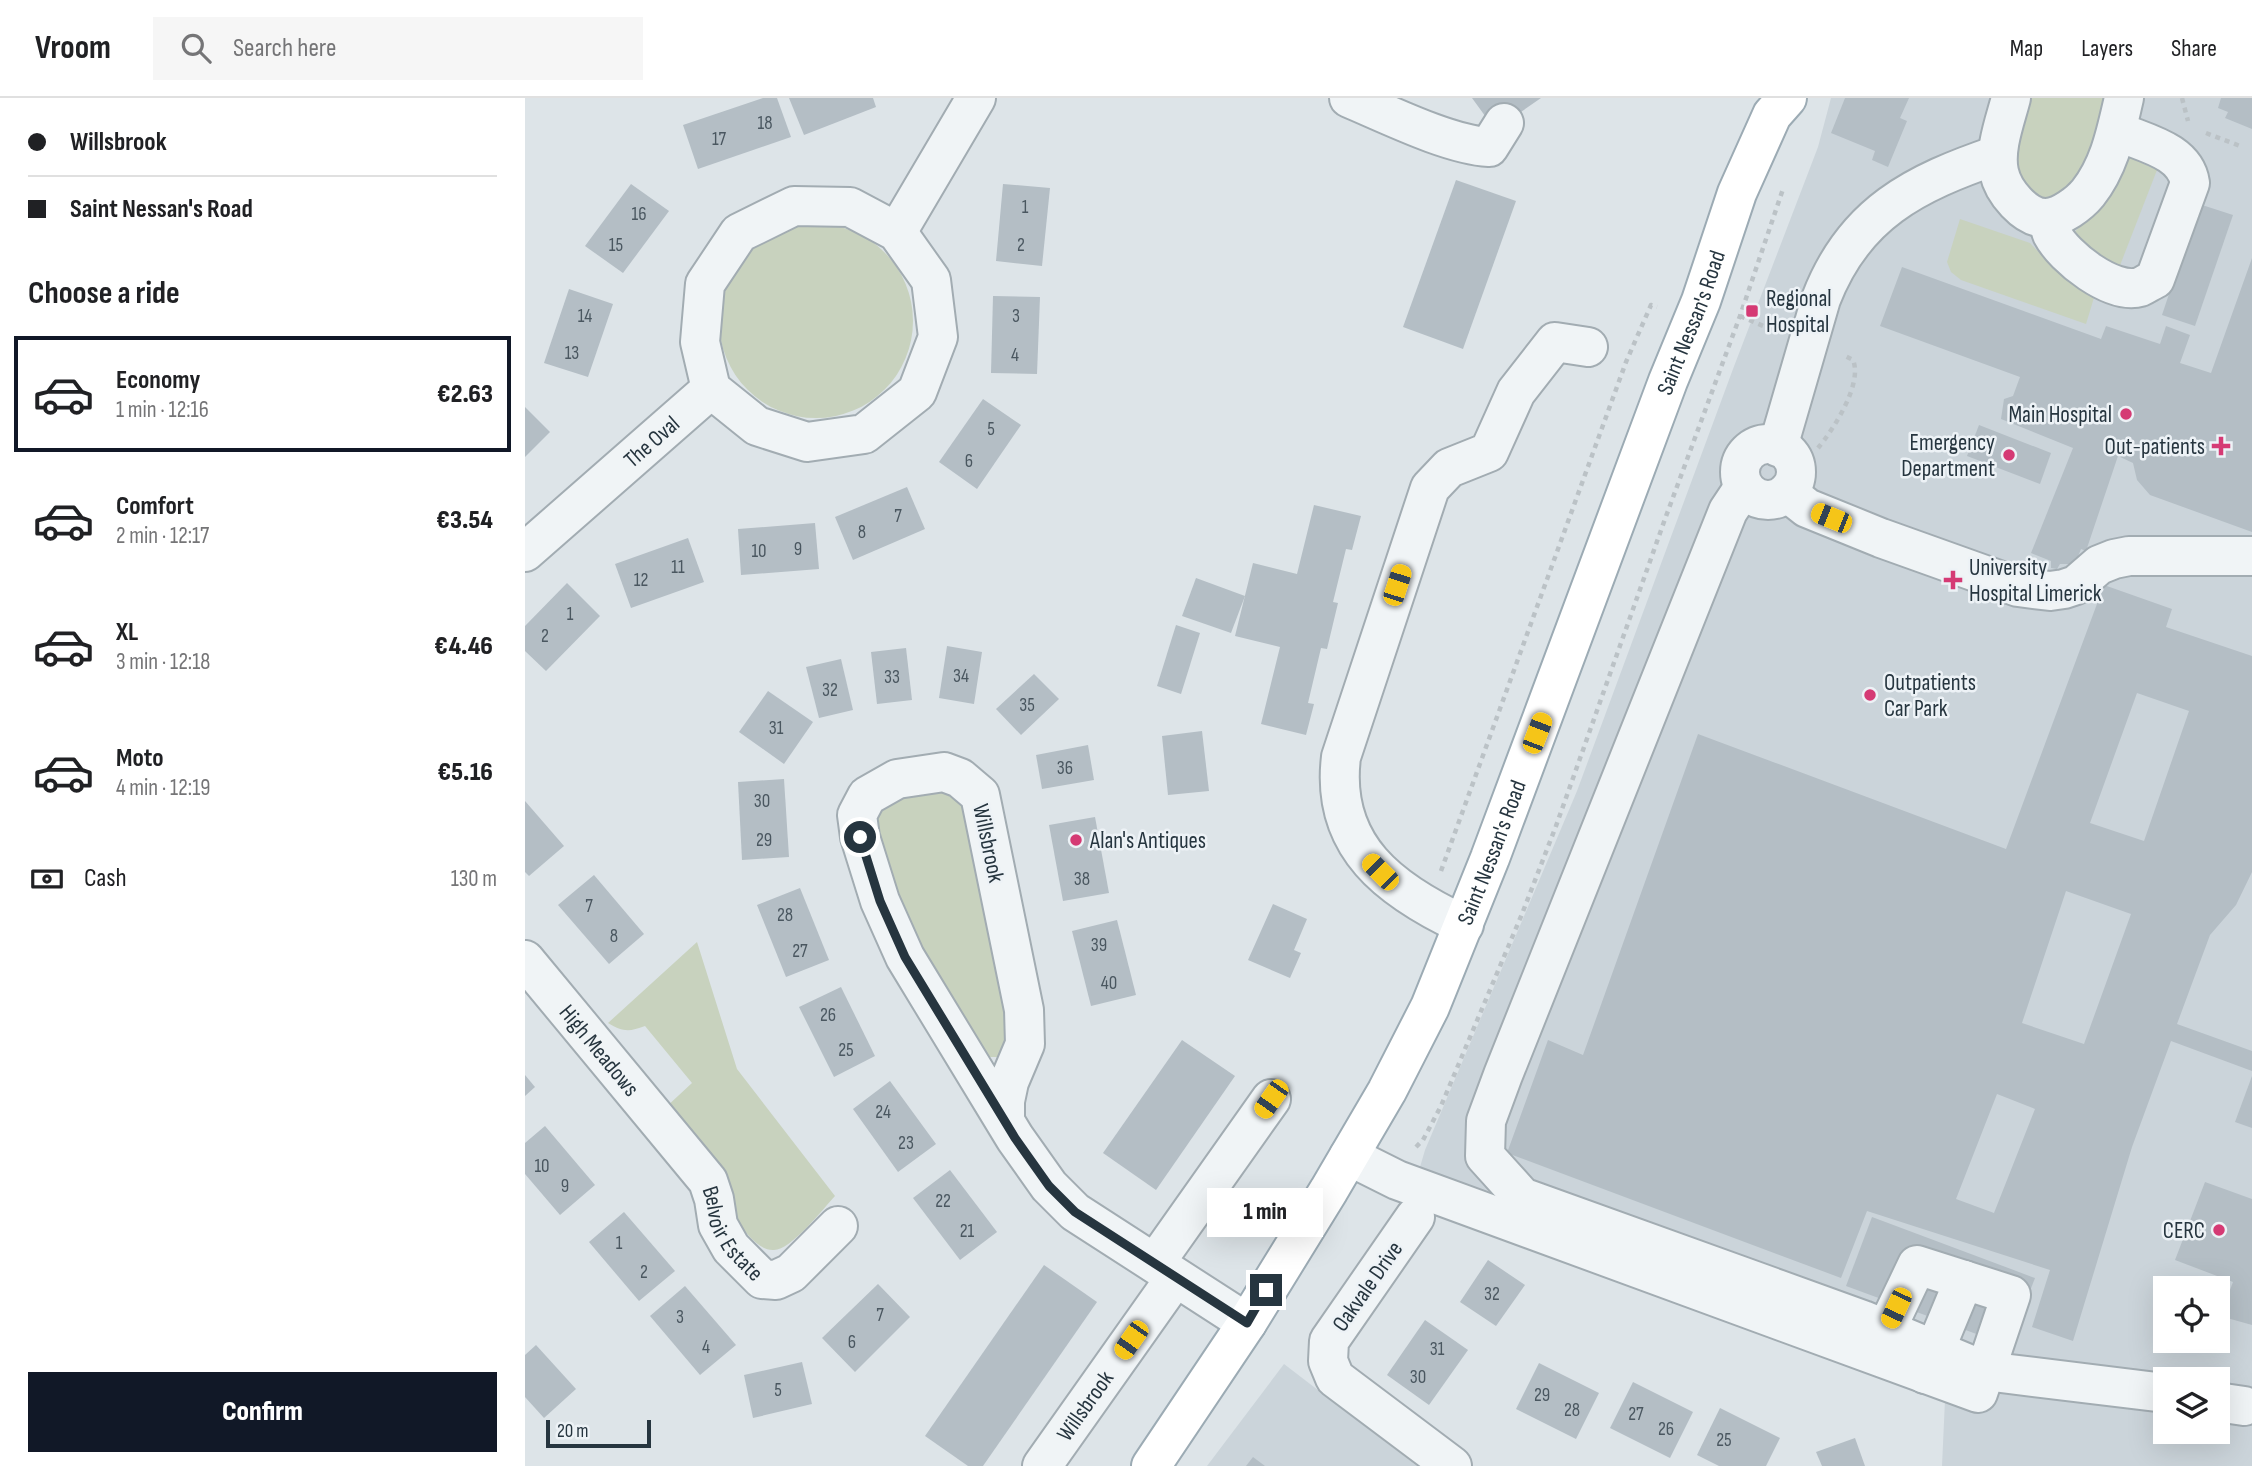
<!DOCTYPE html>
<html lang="en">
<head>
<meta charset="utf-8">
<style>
	:root { --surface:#fff; --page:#f6f6f6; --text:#202124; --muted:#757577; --line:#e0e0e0; --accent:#111827 }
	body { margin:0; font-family:"Sofia Sans Condensed",sans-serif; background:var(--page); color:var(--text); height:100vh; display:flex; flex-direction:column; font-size:26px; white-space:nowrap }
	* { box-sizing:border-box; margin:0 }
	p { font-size:23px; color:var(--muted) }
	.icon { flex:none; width:38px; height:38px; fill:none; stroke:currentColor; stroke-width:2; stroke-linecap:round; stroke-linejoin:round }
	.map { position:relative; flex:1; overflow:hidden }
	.panel { display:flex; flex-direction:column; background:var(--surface); width:525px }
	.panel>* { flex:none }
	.banner { display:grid; align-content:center; height:154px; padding:0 28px; background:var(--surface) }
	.controls { position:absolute; left:1628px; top:1178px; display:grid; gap:14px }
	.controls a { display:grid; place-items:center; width:77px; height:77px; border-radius:0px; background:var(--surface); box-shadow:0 7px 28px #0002; font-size:35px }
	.scale { position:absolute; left:21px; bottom:18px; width:105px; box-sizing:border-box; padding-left:7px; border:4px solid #26353f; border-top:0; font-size:19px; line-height:24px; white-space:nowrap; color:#26353f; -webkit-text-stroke:5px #edf2f6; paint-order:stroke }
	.end { position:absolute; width:32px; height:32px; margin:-16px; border:9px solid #26353f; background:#fff; box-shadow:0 0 0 4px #fff }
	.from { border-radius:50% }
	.bubble { position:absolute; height:49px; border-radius:0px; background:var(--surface); box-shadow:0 7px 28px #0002; font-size:23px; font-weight:800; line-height:49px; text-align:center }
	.car { position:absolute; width:21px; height:42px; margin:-21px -10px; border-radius:9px; box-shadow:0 0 5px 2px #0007; background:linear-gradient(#f5c518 24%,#345 0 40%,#f5c518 0 76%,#345 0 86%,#f5c518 0) }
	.banner b { display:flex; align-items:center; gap:24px; height:66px; font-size:26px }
	.banner b+b { border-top:2px solid var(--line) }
	.banner i { width:18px; height:18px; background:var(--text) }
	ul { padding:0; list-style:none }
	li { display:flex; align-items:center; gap:21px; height:116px; margin:0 14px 10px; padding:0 14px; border:4px solid transparent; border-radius:0px }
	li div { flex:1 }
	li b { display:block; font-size:26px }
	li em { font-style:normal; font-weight:800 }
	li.active { border-color:var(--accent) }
	li>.icon { width:63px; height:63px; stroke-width:1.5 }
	h2 { padding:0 28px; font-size:32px; line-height:84px }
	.pay { display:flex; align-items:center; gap:18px; height:77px; padding:0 28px; font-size:26px }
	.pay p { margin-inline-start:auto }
	.primary-button { display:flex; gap:14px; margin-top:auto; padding:14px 28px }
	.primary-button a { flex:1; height:80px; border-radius:0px; background:var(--accent); color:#fff; font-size:28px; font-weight:800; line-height:80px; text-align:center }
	header { display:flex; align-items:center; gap:42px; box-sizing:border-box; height:98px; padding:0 35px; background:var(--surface); border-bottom:2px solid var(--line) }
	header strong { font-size:33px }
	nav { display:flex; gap:38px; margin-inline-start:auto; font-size:24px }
	.search { width:490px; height:63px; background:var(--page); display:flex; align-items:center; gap:18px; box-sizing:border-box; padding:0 24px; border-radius:0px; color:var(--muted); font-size:26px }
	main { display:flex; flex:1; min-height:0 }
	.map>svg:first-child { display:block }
</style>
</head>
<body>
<header>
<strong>Vroom</strong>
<div class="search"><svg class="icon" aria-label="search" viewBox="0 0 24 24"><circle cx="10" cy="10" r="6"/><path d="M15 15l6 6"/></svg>Search here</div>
<nav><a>Map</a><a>Layers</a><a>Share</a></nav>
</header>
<main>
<section class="panel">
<div class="banner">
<b><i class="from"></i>Willsbrook</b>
<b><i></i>Saint Nessan's Road</b>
</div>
<h2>Choose a ride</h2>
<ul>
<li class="active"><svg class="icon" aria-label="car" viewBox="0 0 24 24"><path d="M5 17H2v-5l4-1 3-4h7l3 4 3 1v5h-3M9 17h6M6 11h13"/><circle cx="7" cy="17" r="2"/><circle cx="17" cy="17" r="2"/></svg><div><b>Economy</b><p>1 min · 12:16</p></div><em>€2.63</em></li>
<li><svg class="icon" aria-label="car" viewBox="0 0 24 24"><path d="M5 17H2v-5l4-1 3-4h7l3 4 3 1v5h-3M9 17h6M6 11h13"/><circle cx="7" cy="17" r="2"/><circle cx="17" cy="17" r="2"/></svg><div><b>Comfort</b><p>2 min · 12:17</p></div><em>€3.54</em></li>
<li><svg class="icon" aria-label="car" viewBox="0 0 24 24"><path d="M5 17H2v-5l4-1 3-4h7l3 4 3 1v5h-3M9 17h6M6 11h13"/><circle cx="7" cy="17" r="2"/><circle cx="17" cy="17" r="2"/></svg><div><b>XL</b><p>3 min · 12:18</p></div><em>€4.46</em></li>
<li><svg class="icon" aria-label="car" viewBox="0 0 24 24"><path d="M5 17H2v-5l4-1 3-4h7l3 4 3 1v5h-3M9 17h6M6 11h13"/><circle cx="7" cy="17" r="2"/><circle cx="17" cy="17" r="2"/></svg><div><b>Moto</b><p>4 min · 12:19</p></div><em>€5.16</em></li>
</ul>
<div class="pay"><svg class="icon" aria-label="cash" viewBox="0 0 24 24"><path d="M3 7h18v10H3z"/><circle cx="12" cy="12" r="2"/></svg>Cash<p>130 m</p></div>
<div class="primary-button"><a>Confirm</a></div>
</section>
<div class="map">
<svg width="1727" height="1368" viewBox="0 0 1727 1368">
	<rect width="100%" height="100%" fill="#dde4e8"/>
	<g fill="#cbd4da" fill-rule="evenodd">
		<path d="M 1306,0 L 1727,0 L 1727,1368 L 1417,1368 L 1420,1302 L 893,1076 L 900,1052 L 1052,693 L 1208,271 L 1293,49 ZM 1640,1190 L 1692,1190 L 1692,1242 L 1640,1242 ZM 1640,1281 L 1692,1281 L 1692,1334 L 1640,1334 Z"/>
		<path d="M 759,1266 L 892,1368 L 682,1368 Z"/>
	</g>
	<g fill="#c8d2be">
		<path d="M 1501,0 L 1580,0 L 1579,22 L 1556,86 L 1526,103 L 1497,92 L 1487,54 Z"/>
		<path d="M 1606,60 L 1632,72 L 1594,170 L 1546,138 L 1580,101 L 1598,63 Z"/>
		<path d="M 1435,121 L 1505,145 L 1525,166 L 1571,193 L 1561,226 L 1436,182 L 1426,174 L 1422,164 Z"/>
		<circle cx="291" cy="223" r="97"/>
		<path d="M 408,689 L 433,700 L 443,713 L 487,922 L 476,959 L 464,959 L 455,953 L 401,872 L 354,761 L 349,720 L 363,702 Z"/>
		<path d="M 172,844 L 212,971 L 310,1098 C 298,1111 266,1152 249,1152 C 233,1153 220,1133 211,1122 L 140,1010 L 167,985 L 120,928 C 104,934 98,934 83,925 Z"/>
	</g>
	<g fill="#b4bec5" fill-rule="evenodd">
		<path d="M 238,0 L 252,0 L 266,39 L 173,71 L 158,27 Z"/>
		<path d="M 264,0 L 348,0 L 351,9 L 279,37 Z"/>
		<path d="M 947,0 L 1016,0 L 993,16 L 985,6 L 963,22 Z"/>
		<path d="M 1320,0 L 1384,0 L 1375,20 L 1382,23 L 1363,69 L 1347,62 L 1350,53 L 1306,35 Z"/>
		<path d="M 1696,0 L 1727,0 L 1727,31 L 1700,20 L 1703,14 L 1693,10 Z"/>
		<path d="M 931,82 L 991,103 L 938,251 L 878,229 Z"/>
		<path d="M 106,86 L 144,113 L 98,175 L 60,148 Z"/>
		<path d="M 478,86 L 525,90 L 517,168 L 471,163 Z"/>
		<path d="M 1674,106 L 1708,117 L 1670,228 L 1637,217 Z"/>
		<path d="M 1727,160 L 1727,434 L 1625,397 L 1612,382 L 1608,365 L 1593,358 L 1561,453 L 1556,451 L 1550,466 L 1535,466 L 1532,471 L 1526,470 L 1526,463 L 1506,455 L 1548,350 L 1476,321 L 1479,301 L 1488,298 L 1495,279 L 1355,228 L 1377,169 L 1576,241 L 1581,228 L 1635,246 L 1641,228 L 1665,237 L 1655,265 L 1686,275 Z"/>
		<path d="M 44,191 L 88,206 L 63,279 L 19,265 Z"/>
		<path d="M 468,198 L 515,199 L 512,276 L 466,275 Z"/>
		<path d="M 458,301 L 496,327 L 452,391 L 414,364 Z"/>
		<path d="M 0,309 L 25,334 L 0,359 Z"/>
		<path d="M 1454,327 L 1526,355 L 1515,386 L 1442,358 Z"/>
		<path d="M 382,389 L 400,431 L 328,462 L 310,419 Z"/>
		<path d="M 789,407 L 836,418 L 827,452 L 821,451 L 808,504 L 813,505 L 802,551 L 796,550 L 783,605 L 789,606 L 781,637 L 736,626 L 755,549 L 710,538 L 728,465 L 772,476 Z"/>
		<path d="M 290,425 L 294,471 L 216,477 L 213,431 Z"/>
		<path d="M 163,440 L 179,484 L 106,510 L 90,466 Z"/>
		<path d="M 671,480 L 720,498 L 706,535 L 657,518 Z"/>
		<path d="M 42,485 L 75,518 L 21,573 L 0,553 L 0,528 Z"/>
		<path d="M 1579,487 L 1647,511 L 1641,529 L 1727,558 L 1727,774 L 1711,807 L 1685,837 L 1652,926 L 1727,953 L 1727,973 L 1646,943 L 1607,1049 L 1548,1243 L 1507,1229 L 1525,1172 L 1342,1113 L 1316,1180 L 982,1055 L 1023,942 L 1058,957 L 1173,636 L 1481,751 ZM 1612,595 L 1664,613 L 1619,743 L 1565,725 ZM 1541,793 L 1606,816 L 1559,946 L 1497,925 ZM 1472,996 L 1510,1011 L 1469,1115 L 1431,1101 Z"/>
		<path d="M 651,527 L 675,535 L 656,596 L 632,588 Z"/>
		<path d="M 422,548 L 457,554 L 449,606 L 414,600 Z"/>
		<path d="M 381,550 L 387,602 L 352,606 L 346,554 Z"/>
		<path d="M 316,561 L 328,612 L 294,620 L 281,569 Z"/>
		<path d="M 509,576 L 534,601 L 496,637 L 471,611 Z"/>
		<path d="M 243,593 L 288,624 L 259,666 L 214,634 Z"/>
		<path d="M 677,633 L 684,693 L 643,697 L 637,638 Z"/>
		<path d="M 563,647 L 569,682 L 517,691 L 511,657 Z"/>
		<path d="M 259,681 L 264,759 L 217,762 L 213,684 Z"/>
		<path d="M 0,703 L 39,748 L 4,778 L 0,774 Z"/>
		<path d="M 570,719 L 584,795 L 538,803 L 524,727 Z"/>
		<path d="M 69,777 L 119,836 L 84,866 L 33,807 Z"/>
		<path d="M 275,790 L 304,862 L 261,879 L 232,807 Z"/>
		<path d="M 748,806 L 782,821 L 769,852 L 776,855 L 765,880 L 723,862 Z"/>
		<path d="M 592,822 L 611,897 L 566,908 L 547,833 Z"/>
		<path d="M 316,889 L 350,958 L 309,979 L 274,909 Z"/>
		<path d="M 657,942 L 710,978 L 631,1092 L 578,1055 Z"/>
		<path d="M 0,977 L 10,989 L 0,998 Z"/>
		<path d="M 1727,978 L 1727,1030 L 1710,1024 Z"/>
		<path d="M 365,983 L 411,1046 L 373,1074 L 328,1011 Z"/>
		<path d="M 20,1028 L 70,1087 L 35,1117 L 0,1076 L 0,1045 Z"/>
		<path d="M 425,1072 L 472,1134 L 435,1162 L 388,1100 Z"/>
		<path d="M 1680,1084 L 1727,1101 L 1727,1227 L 1695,1218 L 1708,1184 L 1650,1162 Z"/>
		<path d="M 99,1114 L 150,1173 L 114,1203 L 64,1144 Z"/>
		<path d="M 1347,1119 L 1510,1180 L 1484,1248 L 1321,1188 Z"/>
		<path d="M 963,1162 L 1000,1187 L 971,1228 L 935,1204 Z"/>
		<path d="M 519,1167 L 572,1204 L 458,1368 L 443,1368 L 400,1338 Z"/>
		<path d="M 353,1186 L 385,1219 L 330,1274 L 297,1240 Z"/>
		<path d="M 160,1188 L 211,1247 L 175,1277 L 125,1218 Z"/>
		<path d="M 900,1222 L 943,1252 L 904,1307 L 862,1277 Z"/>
		<path d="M 11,1247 L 51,1291 L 19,1320 L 0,1299 L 0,1257 Z"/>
		<path d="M 277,1264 L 287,1306 L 228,1320 L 219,1277 Z"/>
		<path d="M 1014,1265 L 1074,1295 L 1051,1341 L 991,1311 Z"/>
		<path d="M 1108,1284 L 1168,1314 L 1145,1360 L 1085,1330 Z"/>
		<path d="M 1195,1310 L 1255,1340 L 1241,1368 L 1194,1368 L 1172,1357 Z"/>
		<path d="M 1330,1340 L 1340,1368 L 1297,1368 L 1291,1354 Z"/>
		<path d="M 728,1359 L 740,1368 L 721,1368 Z"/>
	</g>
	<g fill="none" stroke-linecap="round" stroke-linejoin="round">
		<g stroke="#a2acb2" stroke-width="42">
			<g id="minor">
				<path d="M 824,0 C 862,16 924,47 964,49 L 979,25"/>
				<path d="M 1486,0 C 1480,23 1469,51 1474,74 C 1478,93 1500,121 1522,120 C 1536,119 1554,106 1563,95 C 1585,67 1591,34 1599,0"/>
				<path d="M 269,108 L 325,109 L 372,134 L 406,182 L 413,239 L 392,294 L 339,336 L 282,344 L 232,328 L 186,291 L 175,244 L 180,186 L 214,135 Z"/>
				<path d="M 1523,120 C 1524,125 1525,131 1527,136 C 1539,159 1587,197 1615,189 C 1620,187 1625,183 1630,181 L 1665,85 C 1660,52 1618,45 1592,33"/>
				<path d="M 372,134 L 451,0"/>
				<circle cx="1243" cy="374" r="28"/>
				<path d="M 1253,349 L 1296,201 C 1329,115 1390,85 1472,57"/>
				<path d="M 1223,394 L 1213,398 L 1203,413 L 978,977 L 961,1023 L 960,1058 L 997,1099 L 1338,1222 L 1460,1273 L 1640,1295"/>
				<path d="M 1262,394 L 1282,410 L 1356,440 L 1493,489 L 1525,493 L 1539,491 L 1551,487 L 1574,467 L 1589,461 L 1604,458 L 1727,458"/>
				<path id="s1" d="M 0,454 L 186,291"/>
				<path d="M 939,827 C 866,793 805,749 816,659 L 905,390 L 924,370 L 964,354 L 991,294 L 1030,244 L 1063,249"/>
				<path id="s2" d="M 0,862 L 183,1083 L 189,1101 L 193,1127 L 206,1150 L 237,1181 L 251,1182 L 266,1175 L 313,1128"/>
				<path d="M 480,1023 L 480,1003 L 484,984 L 500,946 L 499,912 L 455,697 L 435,680 L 419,674 L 372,681 L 342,698 L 332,717 L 335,739 L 355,803 L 380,859 L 490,1040 L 524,1088 L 550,1114 L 722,1225"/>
				<path d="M 824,1058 L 872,1082 L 1453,1295 L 1486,1197 L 1392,1167 L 1361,1232"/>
				<path d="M 890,1119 L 804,1243 L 803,1263 L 810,1280 L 927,1368"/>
				<path d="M 630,1165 L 746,1001"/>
				<path d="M 1400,1276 L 1439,1182"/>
				<path d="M 1692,1304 L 1719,1308"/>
				<path id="s3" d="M 517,1368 L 650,1180"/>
			</g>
		</g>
		<g stroke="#9cabb4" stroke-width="42">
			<g id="major">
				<path id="s4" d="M 626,1368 L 722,1225 L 804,1092 L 862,993 L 905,909 L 965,760 L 1143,283 L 1176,203 L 1212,95 L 1247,17 L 1262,0"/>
			</g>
		</g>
		<g stroke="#bbc2c6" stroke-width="4.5" stroke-dasharray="5 5" stroke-linecap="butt">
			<path d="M 1657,0 L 1663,23"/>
			<path d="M 1681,35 L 1715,48"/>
			<path d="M 1215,218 L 1250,233"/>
			<path d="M 1293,350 C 1308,332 1338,286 1328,262 L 1318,257"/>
			<path d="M 916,773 L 1101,264 L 1126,207 L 1132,209"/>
			<path d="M 891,1049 L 898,1042 L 916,1008 L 997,816 L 1031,728 L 1140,421 L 1215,218 L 1258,91"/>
		</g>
		<use href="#minor" stroke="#f0f4f6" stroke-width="38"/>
		<use href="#major" stroke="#fff" stroke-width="38"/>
	</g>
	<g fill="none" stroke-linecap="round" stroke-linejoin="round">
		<path stroke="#26353f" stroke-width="9" d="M 335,739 L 355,803 L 380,859 L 490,1040 L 524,1088 L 550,1114 L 722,1225 L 741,1192"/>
	</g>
	<g fill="#d53a74" stroke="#edf2f6" stroke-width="2.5">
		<rect x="1220" y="206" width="14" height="14" rx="3.5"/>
		<circle cx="1601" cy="316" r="7"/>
		<path d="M1692.5 337.5h7v7h7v7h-7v7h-7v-7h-7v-7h7z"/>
		<circle cx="1484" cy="357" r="7"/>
		<path d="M1424.5 471.5h7v7h7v7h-7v7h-7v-7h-7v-7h7z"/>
		<circle cx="1345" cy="597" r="7"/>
		<circle cx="551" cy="742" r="7"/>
		<circle cx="1694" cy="1132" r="7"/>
	</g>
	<g text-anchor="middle" stroke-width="5" stroke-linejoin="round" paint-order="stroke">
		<g font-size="19" fill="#4a5760">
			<text x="240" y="31">18</text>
			<text x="194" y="47">17</text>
			<text x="500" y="115">1</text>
			<text x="114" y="122">16</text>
			<text x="91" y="153">15</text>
			<text x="496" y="153">2</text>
			<text x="60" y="224">14</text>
			<text x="491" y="224">3</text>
			<text x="47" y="261">13</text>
			<text x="490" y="263">4</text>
			<text x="466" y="337">5</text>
			<text x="444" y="369">6</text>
			<text x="373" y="424">7</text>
			<text x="337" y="440">8</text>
			<text x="273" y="457">9</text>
			<text x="234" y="459">10</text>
			<text x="153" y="475">11</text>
			<text x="116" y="488">12</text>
			<text x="45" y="522">1</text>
			<text x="20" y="544">2</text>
			<text x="436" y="584">34</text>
			<text x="367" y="585">33</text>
			<text x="305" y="598">32</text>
			<text x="502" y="613">35</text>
			<text x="251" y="636">31</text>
			<text x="540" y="676">36</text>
			<text x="237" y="709">30</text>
			<text x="239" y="748">29</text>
			<text x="557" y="787">38</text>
			<text x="64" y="814">7</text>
			<text x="260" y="823">28</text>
			<text x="89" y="844">8</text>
			<text x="574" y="853">39</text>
			<text x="275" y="859">27</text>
			<text x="584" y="891">40</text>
			<text x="303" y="923">26</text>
			<text x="321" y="958">25</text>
			<text x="358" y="1020">24</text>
			<text x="381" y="1051">23</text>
			<text x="17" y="1074">10</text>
			<text x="40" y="1094">9</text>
			<text x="418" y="1109">22</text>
			<text x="442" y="1139">21</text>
			<text x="94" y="1151">1</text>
			<text x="119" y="1180">2</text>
			<text x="967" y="1202">32</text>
			<text x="355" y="1223">7</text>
			<text x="155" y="1225">3</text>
			<text x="327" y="1250">6</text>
			<text x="181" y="1255">4</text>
			<text x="912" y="1257">31</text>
			<text x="893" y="1285">30</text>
			<text x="253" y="1298">5</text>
			<text x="1017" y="1303">29</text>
			<text x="1047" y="1318">28</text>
			<text x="1111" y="1322">27</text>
			<text x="1141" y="1337">26</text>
			<text x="1199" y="1348">25</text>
		</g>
		<g font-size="23" fill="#26353f" stroke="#edf2f6" text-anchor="start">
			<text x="1241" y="208">Regional<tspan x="1241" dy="26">Hospital</tspan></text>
			<text x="1587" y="324" text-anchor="end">Main Hospital</text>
			<text x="1470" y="352" text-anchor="end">Emergency<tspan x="1470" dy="26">Department</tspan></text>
			<text x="1680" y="356" text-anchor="end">Out-patients</text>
			<text x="1444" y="477">University<tspan x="1444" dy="26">Hospital Limerick</tspan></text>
			<text x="1359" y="592">Outpatients<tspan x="1359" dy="26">Car Park</tspan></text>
			<text x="565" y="750">Alan's Antiques</text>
			<text x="1680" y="1140" text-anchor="end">CERC</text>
		</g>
		<g font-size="23" fill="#26353f" stroke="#edf2f6">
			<text dy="8" stroke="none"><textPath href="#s4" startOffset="1270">Saint Nessan's Road</textPath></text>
			<text dy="8" stroke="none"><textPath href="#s1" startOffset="168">The Oval</textPath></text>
			<text transform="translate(464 745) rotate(78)" y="8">Willsbrook</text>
			<text dy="8" stroke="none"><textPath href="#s4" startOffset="704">Saint Nessan's Road</textPath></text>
			<text dy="8" stroke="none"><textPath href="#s2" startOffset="117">High Meadows</textPath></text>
			<text dy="8" stroke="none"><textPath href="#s2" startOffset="346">Belvoir Estate</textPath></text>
			<text transform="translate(842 1188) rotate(-55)" y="8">Oakvale Drive</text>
			<text dy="8" stroke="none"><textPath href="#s3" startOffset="74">Willsbrook</textPath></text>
		</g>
	</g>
</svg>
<div class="controls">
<a><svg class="icon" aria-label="locate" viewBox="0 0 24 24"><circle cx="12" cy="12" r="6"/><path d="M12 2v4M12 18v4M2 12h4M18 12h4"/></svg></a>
<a><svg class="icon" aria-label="layers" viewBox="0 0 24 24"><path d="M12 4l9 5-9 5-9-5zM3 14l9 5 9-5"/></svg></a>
</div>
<div class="scale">20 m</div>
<i class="end from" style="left:335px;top:739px"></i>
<i class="end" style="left:741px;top:1192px"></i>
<div class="bubble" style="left:682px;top:1090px;width:116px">1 min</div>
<i class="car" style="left:1306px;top:420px;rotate:292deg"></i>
<i class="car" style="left:872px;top:487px;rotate:18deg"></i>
<i class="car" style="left:1012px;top:635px;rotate:21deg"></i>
<i class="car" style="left:855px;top:774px;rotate:315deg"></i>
<i class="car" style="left:746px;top:1001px;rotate:215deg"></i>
<i class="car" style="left:1371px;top:1210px;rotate:205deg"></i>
<i class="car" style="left:606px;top:1242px;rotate:215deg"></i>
</div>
</main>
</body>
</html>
